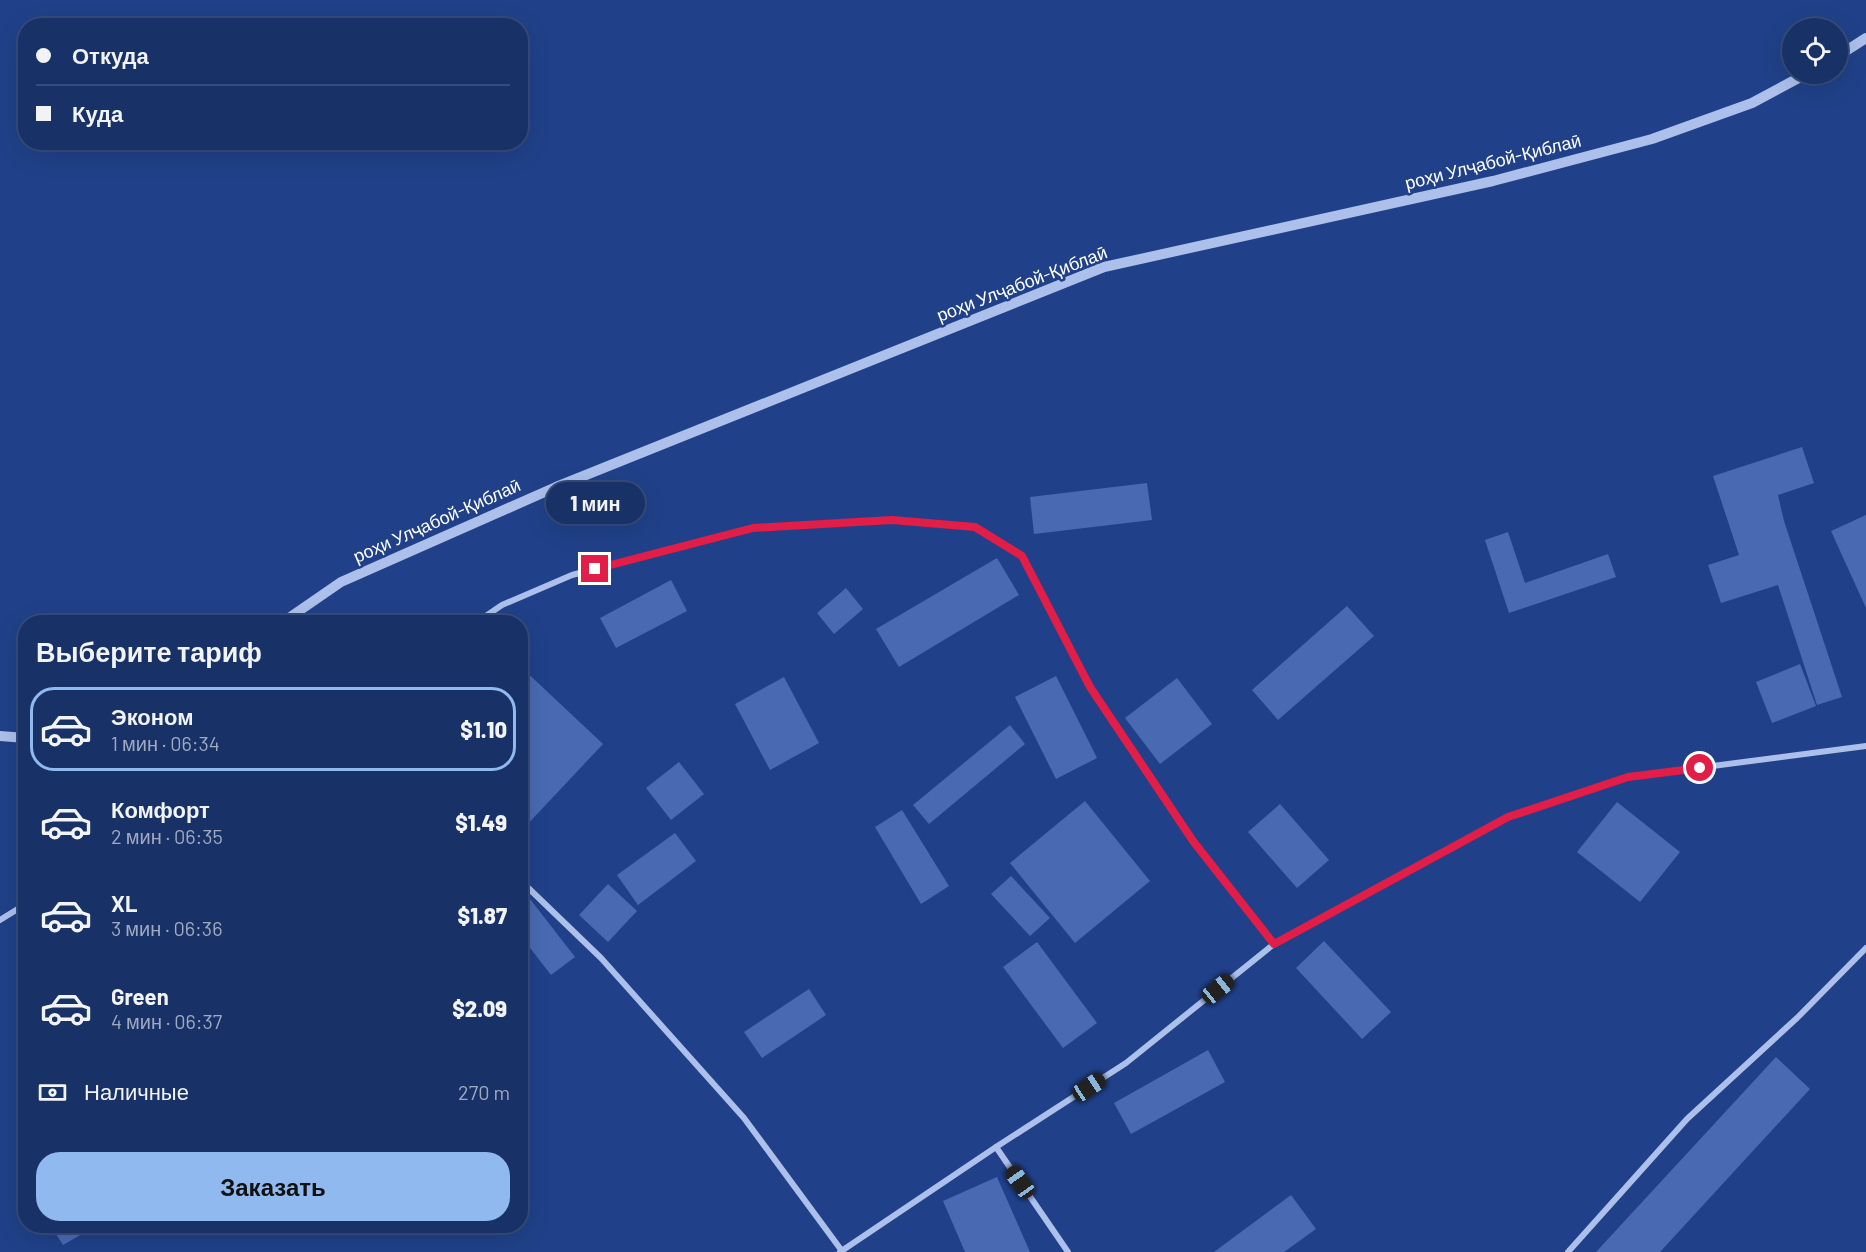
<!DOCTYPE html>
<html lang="ru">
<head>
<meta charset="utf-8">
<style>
	:root { --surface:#183167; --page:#21396d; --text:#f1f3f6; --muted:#9fa9c0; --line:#364c7b; --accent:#90b9f0 }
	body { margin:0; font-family:Barlow,sans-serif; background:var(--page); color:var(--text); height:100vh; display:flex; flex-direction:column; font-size:22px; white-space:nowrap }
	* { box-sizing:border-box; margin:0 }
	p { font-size:20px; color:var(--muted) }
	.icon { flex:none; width:33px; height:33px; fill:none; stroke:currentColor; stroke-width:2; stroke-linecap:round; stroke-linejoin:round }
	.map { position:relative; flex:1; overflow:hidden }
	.sheet { position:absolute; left:18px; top:615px; width:510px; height:618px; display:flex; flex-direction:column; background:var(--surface); border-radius:24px; box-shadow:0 6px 24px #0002,0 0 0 2px var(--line) }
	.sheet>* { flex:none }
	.banner { position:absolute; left:18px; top:18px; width:510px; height:132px; border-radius:24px; box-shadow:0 6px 24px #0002,0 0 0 2px var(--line); display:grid; align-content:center; height:132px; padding:0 18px; background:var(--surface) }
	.buttons { position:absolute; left:1782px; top:18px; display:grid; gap:12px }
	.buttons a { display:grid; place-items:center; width:66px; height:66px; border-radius:50%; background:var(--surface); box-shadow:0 6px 24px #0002,0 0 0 2px var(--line); font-size:30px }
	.end { position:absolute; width:27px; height:27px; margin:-14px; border:8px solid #e11d48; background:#fff; box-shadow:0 0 0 3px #fff }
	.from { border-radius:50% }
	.bubble { position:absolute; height:42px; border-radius:21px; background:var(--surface); box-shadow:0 6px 24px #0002,0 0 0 2px var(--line); font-size:20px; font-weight:800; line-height:42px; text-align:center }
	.car { position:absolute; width:18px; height:36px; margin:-18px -9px; border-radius:8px; box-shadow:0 0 4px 2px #0007; background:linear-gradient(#222 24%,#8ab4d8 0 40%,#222 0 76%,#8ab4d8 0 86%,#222 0) }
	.banner b { display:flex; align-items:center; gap:21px; height:57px; font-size:22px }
	.banner b+b { border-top:2px solid var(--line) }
	.banner i { width:15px; height:15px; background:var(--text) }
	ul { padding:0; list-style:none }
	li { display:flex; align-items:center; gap:18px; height:84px; margin:0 12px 9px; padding:0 6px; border:3px solid transparent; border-radius:24px }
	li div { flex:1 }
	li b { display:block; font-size:22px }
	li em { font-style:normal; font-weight:800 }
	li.current { border-color:var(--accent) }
	li>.icon { width:54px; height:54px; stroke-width:1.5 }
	h2 { padding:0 18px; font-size:27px; line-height:72px }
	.pay { display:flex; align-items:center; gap:15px; height:66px; padding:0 18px; font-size:22px }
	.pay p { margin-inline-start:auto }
	.cta { display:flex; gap:12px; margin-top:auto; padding:12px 18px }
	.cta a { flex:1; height:69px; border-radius:24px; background:var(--accent); color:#111; font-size:24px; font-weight:800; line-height:69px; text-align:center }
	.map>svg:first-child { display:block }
</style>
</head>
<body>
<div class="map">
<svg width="1866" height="1252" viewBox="0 0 1866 1252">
	<rect width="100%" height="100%" fill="#204189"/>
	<g fill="#496ab2">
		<path d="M 1802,447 L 1814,483 L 1778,495 L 1784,521 L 1842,697 L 1817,705 L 1778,585 L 1721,603 L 1708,565 L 1739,555 L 1713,476 Z"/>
		<path d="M 1147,483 L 1152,520 L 1034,534 L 1030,497 Z"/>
		<path d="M 1866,515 L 1866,608 L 1831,531 Z"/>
		<path d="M 1508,532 L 1525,583 L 1608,554 L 1616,577 L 1509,613 L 1485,540 Z"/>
		<path d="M 997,558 L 1019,595 L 899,667 L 876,629 Z"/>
		<path d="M 671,580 L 687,611 L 616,648 L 600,618 Z"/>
		<path d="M 846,588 L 863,609 L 834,634 L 817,613 Z"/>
		<path d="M 1347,606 L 1374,636 L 1278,720 L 1252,690 Z"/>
		<path d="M 1800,664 L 1816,706 L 1772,723 L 1756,682 Z"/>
		<path d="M 520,666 L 603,744 L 524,828 L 520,824 Z"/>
		<path d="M 1056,676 L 1097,758 L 1056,779 L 1015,697 Z"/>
		<path d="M 784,677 L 819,743 L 770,770 L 735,704 Z"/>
		<path d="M 1177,678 L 1212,724 L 1160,764 L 1125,718 Z"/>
		<path d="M 1010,725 L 1025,744 L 929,824 L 913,805 Z"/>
		<path d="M 679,762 L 704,794 L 671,820 L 646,788 Z"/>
		<path d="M 1085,801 L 1150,881 L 1075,943 L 1010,863 Z"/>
		<path d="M 1617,802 L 1680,852 L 1640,902 L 1577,852 Z"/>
		<path d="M 1280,804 L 1329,860 L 1297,888 L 1248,832 Z"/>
		<path d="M 902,810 L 949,886 L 921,904 L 875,827 Z"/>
		<path d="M 675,833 L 696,861 L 638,905 L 617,875 Z"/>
		<path d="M 1011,876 L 1050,918 L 1030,936 L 991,894 Z"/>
		<path d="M 608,884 L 637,911 L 608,942 L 579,915 Z"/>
		<path d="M 520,886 L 575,957 L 551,975 L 520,935 Z"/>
		<path d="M 1324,941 L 1391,1012 L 1362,1039 L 1296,968 Z"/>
		<path d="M 1037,942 L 1097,1023 L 1063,1048 L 1003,967 Z"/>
		<path d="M 809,989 L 826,1015 L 762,1058 L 744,1032 Z"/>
		<path d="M 1208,1050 L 1225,1082 L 1131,1134 L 1114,1103 Z"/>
		<path d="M 1776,1057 L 1810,1089 L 1660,1252 L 1596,1252 Z"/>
		<path d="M 997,1177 L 1030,1252 L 965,1252 L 943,1201 Z"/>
		<path d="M 1291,1195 L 1316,1229 L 1284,1252 L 1214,1252 Z"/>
		<path d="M 51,1226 L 96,1226 L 63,1245 Z"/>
	</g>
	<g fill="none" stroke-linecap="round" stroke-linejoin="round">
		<g stroke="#acc0eb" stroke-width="6">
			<path d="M 477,622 L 502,605 L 572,575 L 753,528 L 892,520 L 975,527 L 1022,556 L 1090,687 L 1193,841 L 1274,944"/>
			<path d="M 520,880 L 601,958 L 744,1118 L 842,1251"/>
			<path d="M 0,920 L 21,907 L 26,901"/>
			<path d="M 996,1147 L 1068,1252"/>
			<path d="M 840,1252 L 996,1147 L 1126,1063 L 1274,944 L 1508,817 L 1628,777 L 1866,746"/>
			<path d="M 1568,1252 L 1687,1119 L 1797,1018 L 1866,948"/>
		</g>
		<g stroke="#acc0eb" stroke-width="10">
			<path d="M 1838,56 L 1866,38"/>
			<path d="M 283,622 L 341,582 L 556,487 L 1104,267 L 1493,181 L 1652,139 L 1752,103 L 1806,74"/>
			<path d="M 0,736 L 26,738"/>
		</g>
	</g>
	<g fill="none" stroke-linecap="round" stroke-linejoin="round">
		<path stroke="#e11d48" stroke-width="8" d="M 595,569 L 753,528 L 892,520 L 975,527 L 1022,556 L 1090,687 L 1193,841 L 1274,944 L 1508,817 L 1628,777 L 1700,768"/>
	</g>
	<g text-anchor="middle" stroke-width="5" stroke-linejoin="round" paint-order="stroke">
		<g font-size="18" fill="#fff" stroke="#204189">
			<text transform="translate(1493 162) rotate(-14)" y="6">роҳи Улҷабой-Қиблаӣ</text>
			<text transform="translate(1022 284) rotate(-21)" y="6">роҳи Улҷабой-Қиблаӣ</text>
			<text transform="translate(437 521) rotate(-24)" y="6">роҳи Улҷабой-Қиблаӣ</text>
		</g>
	</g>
</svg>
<div class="buttons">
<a><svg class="icon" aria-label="locate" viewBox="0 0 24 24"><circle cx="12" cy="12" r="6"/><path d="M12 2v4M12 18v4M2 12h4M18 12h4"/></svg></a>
</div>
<i class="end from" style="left:1700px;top:768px"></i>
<i class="end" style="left:595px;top:569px"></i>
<div class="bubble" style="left:546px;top:482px;width:99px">1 мин</div>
<i class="car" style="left:1218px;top:989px;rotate:51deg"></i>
<i class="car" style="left:1089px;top:1087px;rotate:57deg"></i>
<i class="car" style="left:1020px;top:1182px;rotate:325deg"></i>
<div class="banner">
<b><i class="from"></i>Откуда</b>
<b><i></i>Куда</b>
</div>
<section class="sheet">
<h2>Выберите тариф</h2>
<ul>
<li class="current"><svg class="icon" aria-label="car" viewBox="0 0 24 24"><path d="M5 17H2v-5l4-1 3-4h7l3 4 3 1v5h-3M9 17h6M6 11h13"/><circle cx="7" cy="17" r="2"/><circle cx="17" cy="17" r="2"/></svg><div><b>Эконом</b><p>1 мин · 06:34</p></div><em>$1.10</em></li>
<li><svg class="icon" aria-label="car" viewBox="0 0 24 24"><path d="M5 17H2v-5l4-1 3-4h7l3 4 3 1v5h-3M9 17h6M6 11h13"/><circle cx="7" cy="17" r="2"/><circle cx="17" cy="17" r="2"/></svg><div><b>Комфорт</b><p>2 мин · 06:35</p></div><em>$1.49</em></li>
<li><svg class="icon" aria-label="car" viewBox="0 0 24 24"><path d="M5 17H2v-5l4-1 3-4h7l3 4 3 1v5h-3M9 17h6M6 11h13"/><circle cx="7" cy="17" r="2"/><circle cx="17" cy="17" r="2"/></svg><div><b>XL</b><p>3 мин · 06:36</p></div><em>$1.87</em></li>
<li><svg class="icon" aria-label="car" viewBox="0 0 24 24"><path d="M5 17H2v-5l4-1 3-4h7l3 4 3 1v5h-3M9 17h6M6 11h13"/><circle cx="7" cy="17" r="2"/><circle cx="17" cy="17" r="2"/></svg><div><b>Green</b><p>4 мин · 06:37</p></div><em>$2.09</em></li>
</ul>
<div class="pay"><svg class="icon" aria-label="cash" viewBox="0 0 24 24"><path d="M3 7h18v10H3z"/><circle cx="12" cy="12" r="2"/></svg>Наличные<p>270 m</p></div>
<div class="cta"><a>Заказать</a></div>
</section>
</div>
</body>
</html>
